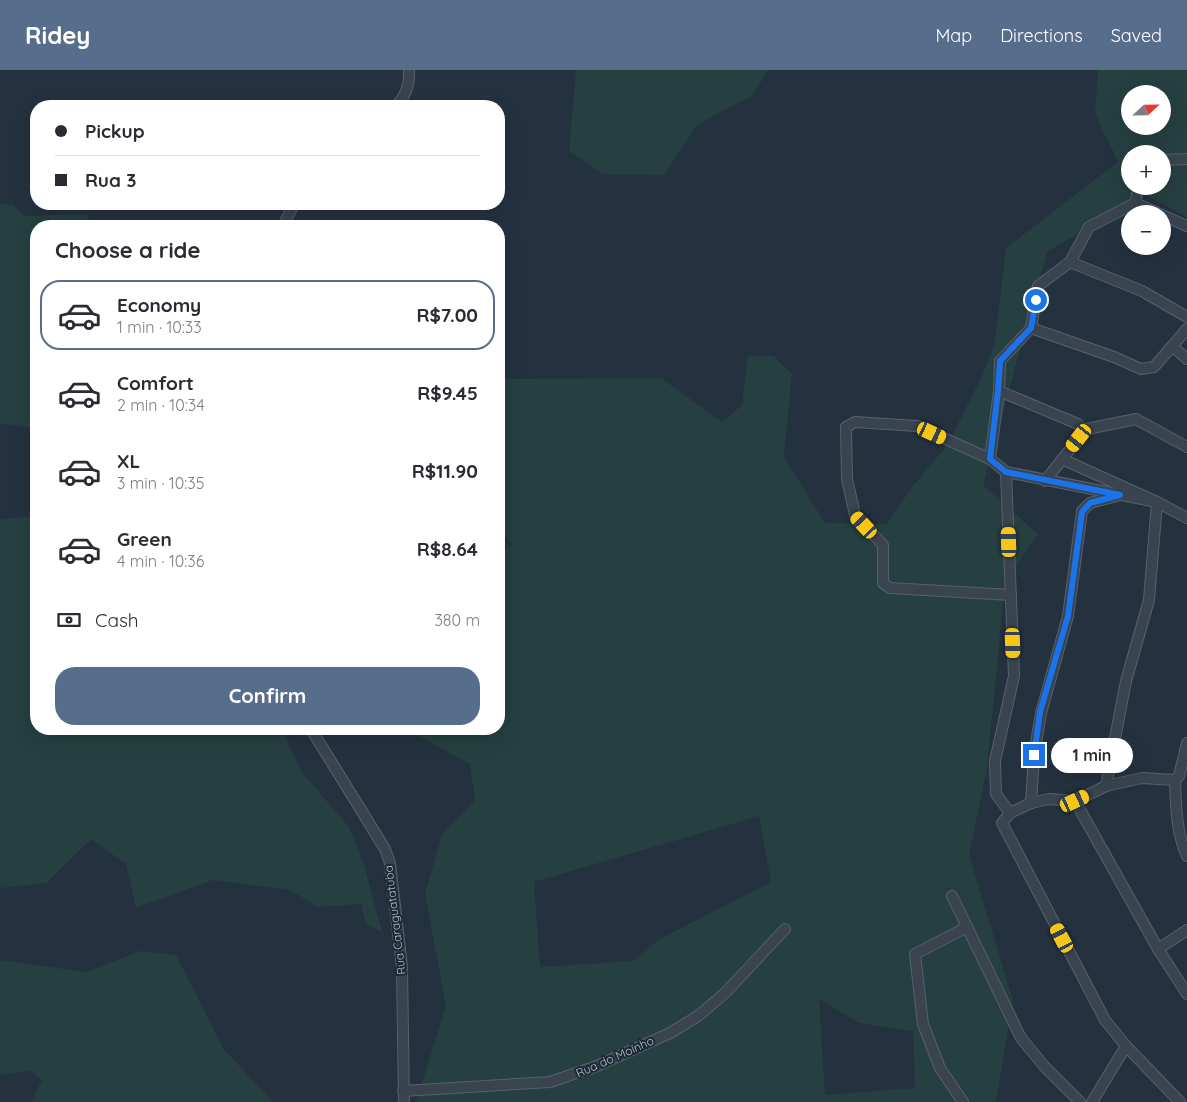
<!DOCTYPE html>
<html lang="en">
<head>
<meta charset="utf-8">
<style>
	:root { --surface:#fff; --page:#f2f2f3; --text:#2b2b33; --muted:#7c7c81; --line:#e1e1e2; --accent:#566d8c }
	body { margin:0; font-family:Quicksand,sans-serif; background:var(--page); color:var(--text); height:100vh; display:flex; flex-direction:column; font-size:19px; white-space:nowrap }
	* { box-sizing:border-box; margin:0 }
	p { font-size:16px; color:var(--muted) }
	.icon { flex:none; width:28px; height:28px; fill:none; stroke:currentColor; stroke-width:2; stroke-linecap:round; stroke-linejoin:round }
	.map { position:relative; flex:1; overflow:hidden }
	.details { position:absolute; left:30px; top:150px; width:475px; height:515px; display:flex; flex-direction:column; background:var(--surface); border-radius:20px; box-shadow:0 5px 20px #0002 }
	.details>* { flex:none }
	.banner { position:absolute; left:30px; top:30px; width:475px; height:110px; border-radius:20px; box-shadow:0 5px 20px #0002; display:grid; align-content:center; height:110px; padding:0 25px; background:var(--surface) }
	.needle { width:32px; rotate:68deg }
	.buttons { position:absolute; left:1121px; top:15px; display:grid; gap:10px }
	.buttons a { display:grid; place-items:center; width:50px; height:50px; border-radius:50%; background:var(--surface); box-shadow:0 5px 20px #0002; font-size:25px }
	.end { position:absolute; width:22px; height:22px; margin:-11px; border:6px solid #1a73e8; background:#fff; box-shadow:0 0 0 2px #fff }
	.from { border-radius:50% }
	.bubble { position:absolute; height:35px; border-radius:18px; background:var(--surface); box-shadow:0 5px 20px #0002; font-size:16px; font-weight:800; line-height:35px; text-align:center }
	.car { position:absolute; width:15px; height:30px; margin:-15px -8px; border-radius:6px; box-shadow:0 0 4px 1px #0007; background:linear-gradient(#f5c518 24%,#345 0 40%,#f5c518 0 76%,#345 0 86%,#f5c518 0) }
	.banner b { display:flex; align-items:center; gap:18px; height:48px; font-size:19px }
	.banner b+b { border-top:1px solid var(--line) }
	.banner i { width:12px; height:12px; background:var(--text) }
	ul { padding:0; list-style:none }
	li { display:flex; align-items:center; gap:15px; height:70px; margin:0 10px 8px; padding:0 15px; border:2px solid transparent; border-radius:20px }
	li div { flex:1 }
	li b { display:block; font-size:19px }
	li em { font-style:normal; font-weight:800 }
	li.selected { border-color:var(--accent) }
	li>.icon { width:45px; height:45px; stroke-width:1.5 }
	h2 { padding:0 25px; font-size:22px; line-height:60px }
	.pay { display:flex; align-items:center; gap:12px; height:55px; padding:0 25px; font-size:19px }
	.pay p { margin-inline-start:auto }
	.action { display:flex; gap:10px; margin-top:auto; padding:10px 25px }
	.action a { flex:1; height:58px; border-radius:20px; background:var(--accent); color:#fff; font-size:20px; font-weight:800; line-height:58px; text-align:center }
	header { display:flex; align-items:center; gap:30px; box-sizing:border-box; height:70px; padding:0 25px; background:var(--accent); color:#fff }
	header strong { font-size:24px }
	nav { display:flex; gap:28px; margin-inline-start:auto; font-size:18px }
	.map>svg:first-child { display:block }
</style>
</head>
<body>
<header>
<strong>Ridey</strong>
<nav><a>Map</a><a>Directions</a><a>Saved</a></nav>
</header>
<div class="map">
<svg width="1187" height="1032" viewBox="0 0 1187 1032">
	<rect width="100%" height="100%" fill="#24323f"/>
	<g fill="#263f40" fill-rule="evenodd">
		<path d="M 576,0 L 768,0 L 753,25 L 697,55 L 664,105 L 603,104 L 569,81 Z"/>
		<path d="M 1098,0 L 1187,0 L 1187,148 L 1145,124 L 1047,182 L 983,415 L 1038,464 L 1005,512 L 987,699 L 969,785 L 1013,930 L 996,1032 L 416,1032 L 446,936 L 425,824 L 442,764 L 475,730 L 470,694 L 413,663 L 412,659 L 499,659 L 499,482 L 513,475 L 499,459 L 499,309 L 661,308 L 722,352 L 742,335 L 748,286 L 773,286 L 792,304 L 784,387 L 825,453 L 886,454 L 913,416 L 948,374 L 982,306 L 994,276 L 1006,178 L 1118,92 L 1095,44 ZM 1130,24 L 1162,24 L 1162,56 L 1130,56 ZM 1130,84 L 1162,84 L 1162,116 L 1130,116 ZM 759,746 L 771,812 L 658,870 L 633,891 L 540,897 L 534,812 ZM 819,929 L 859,953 L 913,961 L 915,1018 L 825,1025 Z"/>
		<path d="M 0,134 L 13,135 L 25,146 L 88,144 L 89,156 L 36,156 L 36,358 L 0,354 Z"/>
		<path d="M 36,446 L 36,659 L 282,659 L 301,701 L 349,757 L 363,791 L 382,862 L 366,854 L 361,834 L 318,837 L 290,820 L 213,810 L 136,838 L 126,794 L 91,769 L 46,813 L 0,818 L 0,449 Z"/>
		<path d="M 140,881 L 176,885 L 223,978 L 273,1032 L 31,1032 L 42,1010 L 31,1001 L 0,1005 L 0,890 L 86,902 Z"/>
	</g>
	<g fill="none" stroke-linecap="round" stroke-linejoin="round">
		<g stroke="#56616c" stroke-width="12">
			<g id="minor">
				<path d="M 396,36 C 406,26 410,14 409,0"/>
				<path d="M 1162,90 L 1187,89"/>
				<path d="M 1135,133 L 1160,144"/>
				<path d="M 1162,145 L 1187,156"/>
				<path d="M 283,156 L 294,134"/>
				<path d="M 1070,192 L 1142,221 L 1187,247"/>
				<path d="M 1031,258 L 1114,287 L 1141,299 L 1154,297 L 1187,259"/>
				<path d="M 1173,277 L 1187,289"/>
				<path d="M 999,321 L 1078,354 L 1082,360"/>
				<path d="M 1082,360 L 1136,349 L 1187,377"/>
				<path d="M 990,389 L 917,356 L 855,352 L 846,357 L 847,409 L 855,445 L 883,475 L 883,513 L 890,518 L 1011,525"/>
				<path d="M 1062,389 L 1157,432 L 1149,530 L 1126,611 L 1106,716"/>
				<path d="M 1006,402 L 1157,432 L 1187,448"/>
				<path d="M 1045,411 L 1079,368 L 1082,360"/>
				<path d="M 311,659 L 385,779 L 390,793 L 402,897 L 404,1032"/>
				<path d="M 1187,673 L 1179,706 L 1175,710 C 1176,736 1176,762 1187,786"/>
				<path d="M 1175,710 L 1142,708 L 1106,716 L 1075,731 L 1049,729 L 1031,733 L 1010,743 L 1002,753 L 1105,950 L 1126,976 L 1180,1032"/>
				<path d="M 1075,731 L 1158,879 L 1187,924"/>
				<path d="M 1031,733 L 1034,685 L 1041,643 L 1068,546 L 1082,441 L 1090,433 L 1120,425"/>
				<path d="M 1010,743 L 996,724 L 995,691 L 1014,606 L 1006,402 L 990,389 L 999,321 L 1000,291 L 1031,258 L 1038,216 L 1070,192 L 1089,157 L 1135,133 L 1139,116"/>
				<path d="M 952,826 L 1021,968 L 1044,996 L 1080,1032"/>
				<path d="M 1158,879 L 1187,860"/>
				<path d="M 403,1021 L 550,1012 L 597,996 L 670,963 L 698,946 L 725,923 L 785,859"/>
				<path d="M 963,1032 L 940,998 L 923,954 L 915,884 L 967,857"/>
				<path d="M 1092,1032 L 1126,976"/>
			</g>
		</g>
		<use href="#minor" stroke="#39444f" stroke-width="10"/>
	</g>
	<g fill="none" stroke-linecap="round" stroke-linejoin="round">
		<path stroke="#1a73e8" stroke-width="6" d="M 1034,685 L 1040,642 L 1068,546 L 1082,442 L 1090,433 L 1120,425 L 1006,402 L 990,389 L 998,321 L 1000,291 L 1031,258 L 1036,230"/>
	</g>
	<g text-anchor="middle" stroke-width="4" stroke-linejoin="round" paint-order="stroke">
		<g font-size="12" fill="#b5bec9" stroke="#1d2934">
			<text transform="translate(395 850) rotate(-97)" y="4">Rua Caraguatatuba</text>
			<text transform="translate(615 987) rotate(-24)" y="4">Rua do Moínho</text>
		</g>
	</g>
</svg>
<div class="buttons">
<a><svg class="needle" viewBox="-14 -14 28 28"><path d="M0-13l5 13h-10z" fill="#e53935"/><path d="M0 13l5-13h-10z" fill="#7c7c81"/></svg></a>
<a>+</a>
<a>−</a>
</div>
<i class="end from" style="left:1036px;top:230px"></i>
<i class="end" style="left:1034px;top:685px"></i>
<div class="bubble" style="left:1051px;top:668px;width:82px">1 min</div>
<i class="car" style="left:932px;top:363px;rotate:115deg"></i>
<i class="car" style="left:1079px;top:368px;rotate:218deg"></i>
<i class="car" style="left:864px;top:455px;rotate:317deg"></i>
<i class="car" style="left:1009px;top:472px;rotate:358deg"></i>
<i class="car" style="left:1013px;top:573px;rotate:178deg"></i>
<i class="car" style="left:1075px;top:731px;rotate:65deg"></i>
<i class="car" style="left:1062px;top:868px;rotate:332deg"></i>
<div class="banner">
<b><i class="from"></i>Pickup</b>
<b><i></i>Rua 3</b>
</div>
<section class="details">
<h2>Choose a ride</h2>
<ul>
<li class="selected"><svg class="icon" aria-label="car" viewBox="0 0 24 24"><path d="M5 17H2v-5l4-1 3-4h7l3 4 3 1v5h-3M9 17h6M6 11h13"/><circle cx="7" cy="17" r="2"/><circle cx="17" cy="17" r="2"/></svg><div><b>Economy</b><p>1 min · 10:33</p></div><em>R$7.00</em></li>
<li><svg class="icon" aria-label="car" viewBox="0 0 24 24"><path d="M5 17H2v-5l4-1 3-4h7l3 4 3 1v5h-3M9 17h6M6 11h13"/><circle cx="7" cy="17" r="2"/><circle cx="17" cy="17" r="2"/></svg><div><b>Comfort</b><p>2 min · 10:34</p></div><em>R$9.45</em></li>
<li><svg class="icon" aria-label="car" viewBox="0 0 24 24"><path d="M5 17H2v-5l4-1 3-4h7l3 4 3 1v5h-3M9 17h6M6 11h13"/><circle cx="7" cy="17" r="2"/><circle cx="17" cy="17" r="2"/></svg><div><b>XL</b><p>3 min · 10:35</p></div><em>R$11.90</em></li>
<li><svg class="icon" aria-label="car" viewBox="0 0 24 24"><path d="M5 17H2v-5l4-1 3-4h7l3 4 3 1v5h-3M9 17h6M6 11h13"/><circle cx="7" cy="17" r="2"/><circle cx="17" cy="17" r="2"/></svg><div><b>Green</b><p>4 min · 10:36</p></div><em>R$8.64</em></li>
</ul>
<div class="pay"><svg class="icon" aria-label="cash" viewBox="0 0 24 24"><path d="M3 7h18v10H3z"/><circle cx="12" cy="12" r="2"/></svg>Cash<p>380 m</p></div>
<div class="action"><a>Confirm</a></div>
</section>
</div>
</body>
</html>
